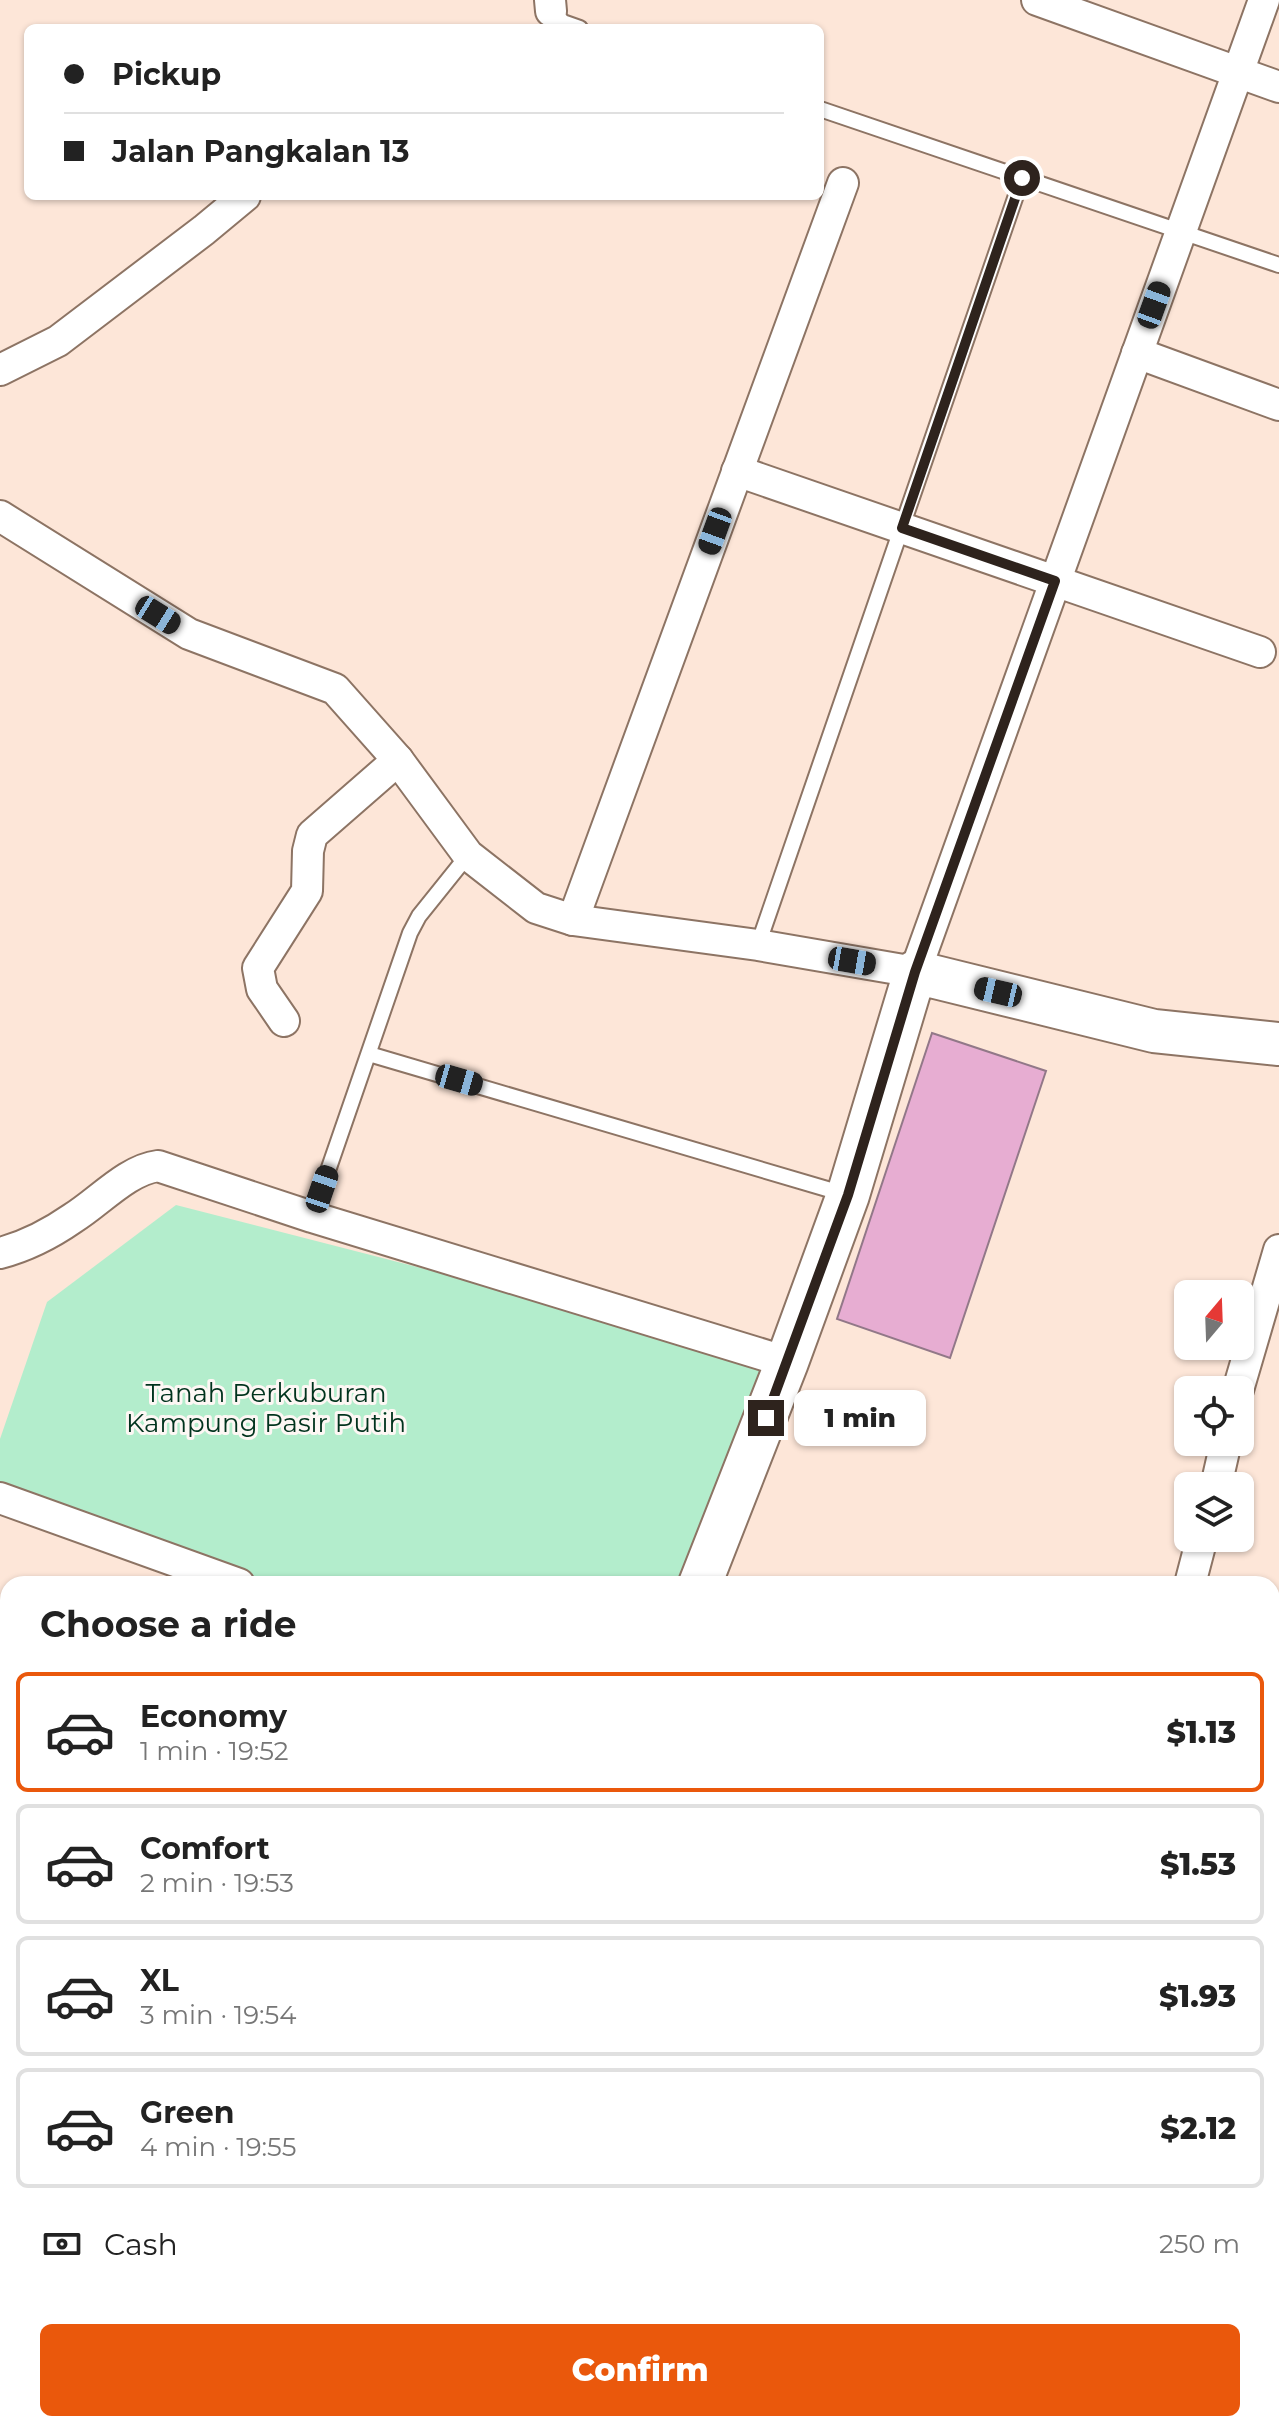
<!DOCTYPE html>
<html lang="en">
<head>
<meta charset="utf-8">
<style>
	:root { --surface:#fff; --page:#f6f6f6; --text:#222; --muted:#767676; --line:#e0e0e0; --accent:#ea580c }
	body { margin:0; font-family:Montserrat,sans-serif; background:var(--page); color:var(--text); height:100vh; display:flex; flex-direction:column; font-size:30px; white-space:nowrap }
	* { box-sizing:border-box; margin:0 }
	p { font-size:26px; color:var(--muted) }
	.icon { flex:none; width:44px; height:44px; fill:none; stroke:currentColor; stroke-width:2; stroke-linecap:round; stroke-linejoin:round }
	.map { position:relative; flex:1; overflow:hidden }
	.panel { position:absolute; left:0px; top:1576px; width:1280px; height:856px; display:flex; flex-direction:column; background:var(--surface); border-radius:24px 24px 0 0; box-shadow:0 2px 6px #0004 }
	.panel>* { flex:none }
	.banner { position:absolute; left:24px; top:24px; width:800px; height:176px; border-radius:12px; box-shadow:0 2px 6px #0004; display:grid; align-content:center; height:176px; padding:0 40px; background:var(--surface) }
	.needle { width:52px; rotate:19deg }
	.fabs { position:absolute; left:1174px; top:1280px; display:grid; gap:16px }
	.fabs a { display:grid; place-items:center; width:80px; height:80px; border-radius:12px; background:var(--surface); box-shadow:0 2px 6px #0004; font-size:40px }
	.end { position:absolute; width:36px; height:36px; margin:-18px; border:10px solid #2e231d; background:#fff; box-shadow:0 0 0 4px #fff }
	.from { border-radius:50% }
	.bubble { position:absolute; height:56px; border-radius:12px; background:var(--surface); box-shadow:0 2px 6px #0004; font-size:26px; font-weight:800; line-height:56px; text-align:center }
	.car { position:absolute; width:24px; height:48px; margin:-24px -12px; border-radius:10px; box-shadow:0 0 6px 2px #0007; background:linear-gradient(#222 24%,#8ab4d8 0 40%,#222 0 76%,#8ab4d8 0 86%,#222 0) }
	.banner b { display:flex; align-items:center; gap:28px; height:76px; font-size:30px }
	.banner b+b { border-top:2px solid var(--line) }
	.banner i { width:20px; height:20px; background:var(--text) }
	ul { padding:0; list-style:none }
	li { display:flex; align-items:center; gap:24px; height:120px; margin:0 16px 12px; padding:0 24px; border:4px solid var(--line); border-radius:12px }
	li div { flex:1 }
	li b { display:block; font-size:30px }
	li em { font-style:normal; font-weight:800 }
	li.current { border-color:var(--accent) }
	li>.icon { width:72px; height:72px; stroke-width:1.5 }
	h2 { padding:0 40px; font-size:36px; line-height:96px }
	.pay { display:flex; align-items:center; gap:20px; height:88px; padding:0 40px; font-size:30px }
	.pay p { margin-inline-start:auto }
	.action { display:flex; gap:16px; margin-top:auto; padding:16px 40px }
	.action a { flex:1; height:92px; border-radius:12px; background:var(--accent); color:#fff; font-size:32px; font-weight:800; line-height:92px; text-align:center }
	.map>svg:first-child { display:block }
</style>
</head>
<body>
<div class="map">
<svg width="1279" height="2432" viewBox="0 0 1279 2432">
	<rect width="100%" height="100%" fill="#fde6d8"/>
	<path fill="#b3edcc" d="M 176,1205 L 787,1362 L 700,1584 L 239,1584 L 0,1498 L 0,1439 L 47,1302 Z"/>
	<path fill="#e7add2" stroke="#927888" stroke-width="2" d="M 932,1033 L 1046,1071 L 950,1358 L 837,1319 Z"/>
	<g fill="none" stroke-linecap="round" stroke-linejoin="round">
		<g stroke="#8d7464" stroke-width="18">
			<g id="lane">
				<path d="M 551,11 L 563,22 L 580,28"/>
				<path d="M 820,109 L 1279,265"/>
				<path d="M 758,945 L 1022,178"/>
				<path d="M 369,1054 L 844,1194"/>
				<path d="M 312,1217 L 410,933 L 419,916 L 468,855"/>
			</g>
		</g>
		<g stroke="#8d7464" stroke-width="34">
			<g id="street">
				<path d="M 550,0 L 551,11"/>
				<path d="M 1037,0 L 1279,87"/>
				<path d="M 1137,353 L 1279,405"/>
				<path d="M 0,370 L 58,341 L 204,230 L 245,196"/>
				<path d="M 737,471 L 1260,652"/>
				<path d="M 0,516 L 189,634 L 335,689 L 398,760 L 468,855 L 536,908 L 573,920 L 758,945 L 915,972 L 1264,0"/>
				<path d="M 573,920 L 843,183"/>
				<path d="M 284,1021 L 262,989 L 258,968 L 307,891 L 308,851 L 312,835 L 398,760"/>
				<path d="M 0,1253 C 27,1246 50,1234 73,1218 C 99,1202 127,1170 158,1166 L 312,1217 L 787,1362"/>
				<path d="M 1238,1390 L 1279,1250"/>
				<path d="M 1216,1486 L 1226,1442"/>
				<path d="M 0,1498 L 239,1584"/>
				<path d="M 1190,1584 L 1202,1538"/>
				<path d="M 1272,1958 L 1279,1961"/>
				<path d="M 0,2157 L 8,2160"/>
				<path d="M 695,2424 L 717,2432"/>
				<path d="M 961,2432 L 964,2424"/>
			</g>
		</g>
		<g stroke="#8d7464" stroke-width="46">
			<g id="secondary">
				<path d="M 700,1584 L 787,1362 L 848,1195 L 915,972 L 1154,1031 L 1279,1044"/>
				<path d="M 364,2432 L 367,2424"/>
			</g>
		</g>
		<use href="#lane" stroke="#fff" stroke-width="14"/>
		<use href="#street" stroke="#fff" stroke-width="30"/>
		<use href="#secondary" stroke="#fff" stroke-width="42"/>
	</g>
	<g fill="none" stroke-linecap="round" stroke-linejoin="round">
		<path stroke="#2e231d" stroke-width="10" d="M 766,1418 L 848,1195 L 915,972 L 1055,581 L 902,528 L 1022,178"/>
	</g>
	<g text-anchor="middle" stroke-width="6" stroke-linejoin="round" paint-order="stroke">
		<g font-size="26" fill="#00331d" stroke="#fdf7f4">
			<text x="266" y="1402">Tanah Perkuburan<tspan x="266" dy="30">Kampung Pasir Putih</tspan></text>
		</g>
	</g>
</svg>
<div class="fabs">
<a><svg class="needle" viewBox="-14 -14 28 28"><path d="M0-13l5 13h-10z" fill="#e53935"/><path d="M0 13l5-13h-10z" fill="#767676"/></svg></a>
<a><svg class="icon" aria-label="locate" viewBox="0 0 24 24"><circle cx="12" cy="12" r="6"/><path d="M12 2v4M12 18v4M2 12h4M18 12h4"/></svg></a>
<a><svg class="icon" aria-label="layers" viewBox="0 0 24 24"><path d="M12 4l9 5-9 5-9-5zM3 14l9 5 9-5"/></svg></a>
</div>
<i class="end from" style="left:1022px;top:178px"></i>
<i class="end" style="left:766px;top:1418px"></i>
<div class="bubble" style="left:794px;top:1390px;width:132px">1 min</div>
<i class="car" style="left:1154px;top:305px;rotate:20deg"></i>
<i class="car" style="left:715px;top:531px;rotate:200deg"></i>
<i class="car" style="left:158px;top:615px;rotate:122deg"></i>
<i class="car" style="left:852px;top:961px;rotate:100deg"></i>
<i class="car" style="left:998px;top:992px;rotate:283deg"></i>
<i class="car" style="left:459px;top:1080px;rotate:106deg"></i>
<i class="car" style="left:322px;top:1189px;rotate:19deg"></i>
<div class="banner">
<b><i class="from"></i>Pickup</b>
<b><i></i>Jalan Pangkalan 13</b>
</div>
<section class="panel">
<h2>Choose a ride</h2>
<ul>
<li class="current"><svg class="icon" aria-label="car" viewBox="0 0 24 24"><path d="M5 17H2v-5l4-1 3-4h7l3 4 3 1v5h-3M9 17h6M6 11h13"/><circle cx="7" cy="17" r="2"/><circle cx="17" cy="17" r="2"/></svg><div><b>Economy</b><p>1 min · 19:52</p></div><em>$1.13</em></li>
<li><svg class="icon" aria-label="car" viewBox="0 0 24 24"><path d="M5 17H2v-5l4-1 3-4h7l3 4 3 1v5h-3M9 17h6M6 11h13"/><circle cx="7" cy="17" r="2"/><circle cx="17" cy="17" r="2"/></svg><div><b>Comfort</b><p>2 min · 19:53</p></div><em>$1.53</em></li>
<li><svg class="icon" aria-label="car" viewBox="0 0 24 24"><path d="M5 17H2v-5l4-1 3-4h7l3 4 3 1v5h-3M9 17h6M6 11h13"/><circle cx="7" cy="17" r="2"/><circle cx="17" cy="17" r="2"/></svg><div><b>XL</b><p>3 min · 19:54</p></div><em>$1.93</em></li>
<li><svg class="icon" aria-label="car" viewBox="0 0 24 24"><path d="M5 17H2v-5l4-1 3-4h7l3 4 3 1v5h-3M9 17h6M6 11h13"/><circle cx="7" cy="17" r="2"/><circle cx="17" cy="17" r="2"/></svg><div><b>Green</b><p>4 min · 19:55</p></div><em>$2.12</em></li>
</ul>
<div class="pay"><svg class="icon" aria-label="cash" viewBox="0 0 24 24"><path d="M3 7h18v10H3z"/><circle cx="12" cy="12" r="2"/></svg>Cash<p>250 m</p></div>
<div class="action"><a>Confirm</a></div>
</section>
</div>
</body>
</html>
